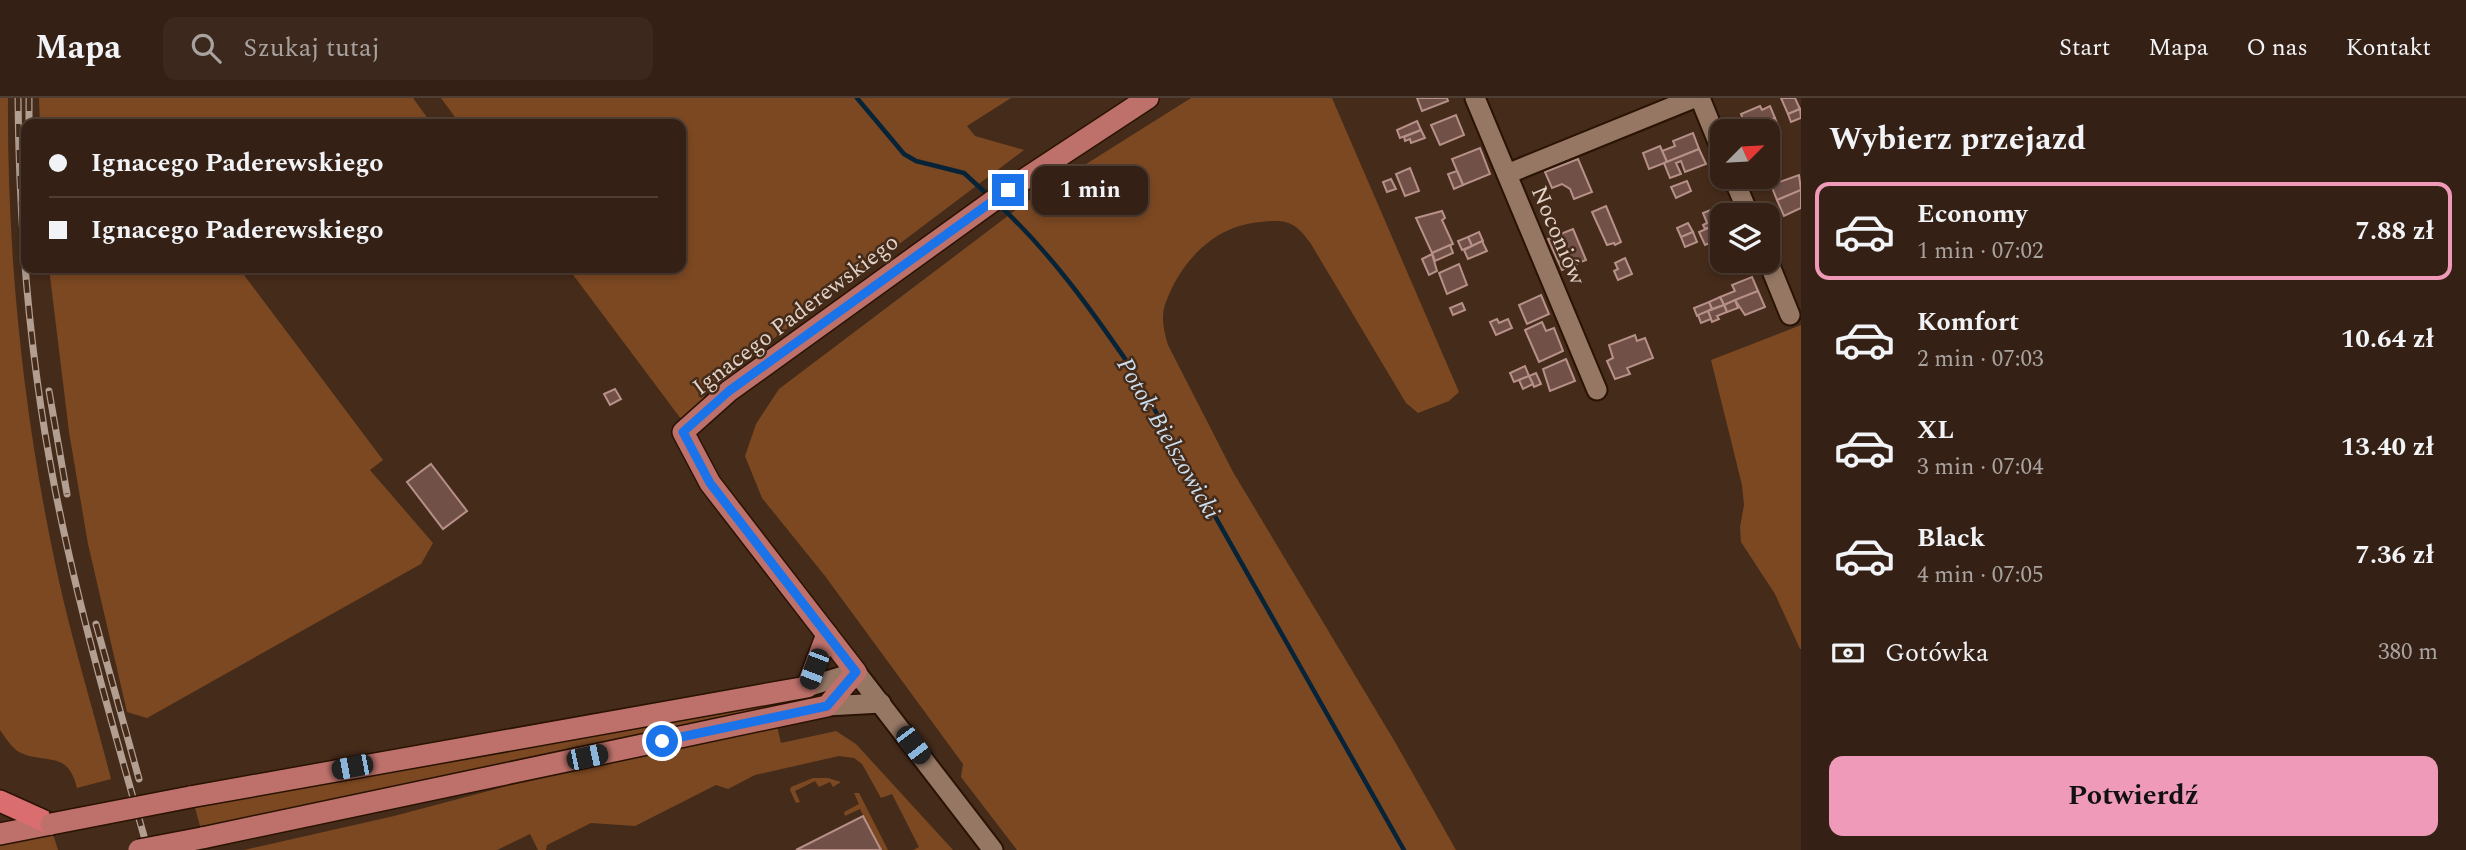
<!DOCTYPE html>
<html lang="pl">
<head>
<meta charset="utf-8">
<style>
	:root { --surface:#342014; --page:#3c281d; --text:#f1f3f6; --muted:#a9a3a0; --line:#4e3e34; --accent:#ef9ab8 }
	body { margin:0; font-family:Spectral,serif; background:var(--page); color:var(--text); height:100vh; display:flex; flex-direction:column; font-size:26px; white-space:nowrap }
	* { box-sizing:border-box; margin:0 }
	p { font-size:23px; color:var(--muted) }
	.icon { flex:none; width:38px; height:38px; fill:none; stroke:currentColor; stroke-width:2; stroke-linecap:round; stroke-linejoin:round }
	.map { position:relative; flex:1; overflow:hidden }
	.panel { display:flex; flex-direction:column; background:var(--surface); width:665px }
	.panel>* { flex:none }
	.hud { position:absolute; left:21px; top:21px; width:665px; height:154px; border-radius:14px; box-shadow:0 4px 10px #0003,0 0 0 2px var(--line); display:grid; align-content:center; height:154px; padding:0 28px; background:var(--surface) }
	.needle { width:46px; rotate:66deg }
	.controls { position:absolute; left:1710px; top:21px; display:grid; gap:14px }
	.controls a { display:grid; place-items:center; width:70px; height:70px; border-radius:14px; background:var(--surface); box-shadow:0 4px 10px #0003,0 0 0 2px var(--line); font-size:35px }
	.end { position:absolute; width:32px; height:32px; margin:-16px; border:9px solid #1a73e8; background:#fff; box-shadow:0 0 0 4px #fff }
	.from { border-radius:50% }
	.bubble { position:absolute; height:49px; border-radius:14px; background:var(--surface); box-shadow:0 4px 10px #0003,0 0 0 2px var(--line); font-size:23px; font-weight:700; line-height:49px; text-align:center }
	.car { position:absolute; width:21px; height:42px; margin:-21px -10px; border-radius:9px; box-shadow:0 0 5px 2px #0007; background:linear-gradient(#222 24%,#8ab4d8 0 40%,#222 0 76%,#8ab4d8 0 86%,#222 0) }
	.hud b { display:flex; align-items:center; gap:24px; height:66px; font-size:26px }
	.hud b+b { border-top:2px solid var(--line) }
	.hud i { width:18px; height:18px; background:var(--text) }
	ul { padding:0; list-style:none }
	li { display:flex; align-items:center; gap:21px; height:98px; margin:0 14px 10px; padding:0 14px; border:4px solid transparent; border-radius:14px }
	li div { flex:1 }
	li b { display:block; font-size:26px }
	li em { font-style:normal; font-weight:700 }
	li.current { border-color:var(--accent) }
	li>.icon { width:63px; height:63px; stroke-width:1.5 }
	h2 { padding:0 28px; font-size:32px; line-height:84px }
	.pay { display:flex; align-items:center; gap:18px; height:77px; padding:0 28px; font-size:26px }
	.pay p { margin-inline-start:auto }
	.cta { display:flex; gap:14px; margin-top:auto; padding:14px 28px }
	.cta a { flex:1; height:80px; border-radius:14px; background:var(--accent); color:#111; font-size:28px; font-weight:700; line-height:80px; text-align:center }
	header { display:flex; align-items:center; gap:42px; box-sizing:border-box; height:98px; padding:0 35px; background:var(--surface); border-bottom:2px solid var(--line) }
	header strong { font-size:33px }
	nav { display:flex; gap:38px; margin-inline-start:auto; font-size:24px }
	.search { width:490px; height:63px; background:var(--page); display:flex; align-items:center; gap:18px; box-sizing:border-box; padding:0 24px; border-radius:14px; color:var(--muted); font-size:26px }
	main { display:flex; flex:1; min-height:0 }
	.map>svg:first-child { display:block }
</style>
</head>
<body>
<header>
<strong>Mapa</strong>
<div class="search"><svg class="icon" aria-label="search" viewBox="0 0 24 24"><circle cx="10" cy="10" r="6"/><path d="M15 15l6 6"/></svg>Szukaj tutaj</div>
<nav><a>Start</a><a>Mapa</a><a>O nas</a><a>Kontakt</a></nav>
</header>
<main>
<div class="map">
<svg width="1801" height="752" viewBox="0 0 1801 752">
	<rect width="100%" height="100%" fill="#452b1a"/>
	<g fill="#7b4822">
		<path d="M 0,0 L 8,0 C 7,153 22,305 53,455 C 68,531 92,606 111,681 L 77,690 C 68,651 45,667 19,654 C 12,650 5,639 0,632 Z"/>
		<path d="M 39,0 L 413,0 L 431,25 L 40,26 Z"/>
		<path d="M 441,0 L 1011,0 L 967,28 L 975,38 L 1024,52 L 708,290 L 690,333 L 568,170 L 681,170 L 681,26 L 460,26 Z"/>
		<path d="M 1191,0 L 1332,0 L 1459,294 L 1449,303 L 1418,315 L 1406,305 L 1311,146 C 1295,124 1288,121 1261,124 C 1215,127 1181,163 1166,204 C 1160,219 1164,233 1168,247 L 1233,374 L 1395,644 L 1456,752 L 1017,752 L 961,679 L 963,666 L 825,478 L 762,400 L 745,358 L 756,326 L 779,291 L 1029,102 Z"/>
		<path d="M 49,170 L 245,170 L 241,173 L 383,362 L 370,372 L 433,445 L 421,466 L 147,620 L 127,614 L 88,446 L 69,334 Z"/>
		<path d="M 1801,227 L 1801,551 L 1800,551 L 1775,496 L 1741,444 L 1740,429 L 1744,407 L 1742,387 L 1711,262 Z"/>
		<path d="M 773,604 L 774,610 L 272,716 L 200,728 L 194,706 Z"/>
		<path d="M 777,628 L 781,645 L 836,633 L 856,646 L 953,752 L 913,752 L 919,749 L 892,696 L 881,700 L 862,666 L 854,660 L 839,658 L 755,677 L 728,691 L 716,687 L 635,728 L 591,725 L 547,747 L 546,752 L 538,752 L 530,736 L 497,752 L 244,752 L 394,718 L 556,675 Z"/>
		<path d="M 813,680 L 828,680 L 841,684 L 833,689 L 830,684 L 819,689 L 815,683 L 795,693 L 800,704 L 796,705 L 790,692 L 791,689 Z"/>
		<path d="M 854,695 L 859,695 L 888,752 L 881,752 L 860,711 L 845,718 L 844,714 L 859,706 Z"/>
		<path d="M 52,733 L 58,752 L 0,752 L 0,742 Z"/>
	</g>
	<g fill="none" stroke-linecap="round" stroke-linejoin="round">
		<g stroke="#072337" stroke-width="4.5">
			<path d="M 857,0 L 904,56 L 916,63 L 964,75 L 989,98"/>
			<path d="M 998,106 C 1050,154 1090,210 1130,268 L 1404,752"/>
		</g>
	</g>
	<g fill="#715048" stroke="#b79189" stroke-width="2">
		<path d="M 1417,0 L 1447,0 L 1448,3 L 1422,13 Z"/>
		<path d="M 1781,0 L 1795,0 L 1800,11 L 1788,16 Z"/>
		<path d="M 1760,8 L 1762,12 L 1770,8 L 1775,20 L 1747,31 L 1741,16 Z"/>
		<path d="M 1800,11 L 1801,20 L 1791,24 L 1788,16 Z"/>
		<path d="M 1456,17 L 1464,37 L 1440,47 L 1431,27 Z"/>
		<path d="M 1775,20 L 1781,35 L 1768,40 L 1768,33 L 1748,33 L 1747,31 Z"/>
		<path d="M 1417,23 L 1421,32 L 1400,40 L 1397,32 Z"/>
		<path d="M 1421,32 L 1425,40 L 1411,45 L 1410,41 L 1405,43 L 1404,39 Z"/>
		<path d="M 1693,35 L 1699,51 L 1667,64 L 1662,53 L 1675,48 L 1673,43 Z"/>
		<path d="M 1660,48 L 1667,64 L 1649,71 L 1643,55 Z"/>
		<path d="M 1480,50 L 1490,76 L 1463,87 L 1452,61 Z"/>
		<path d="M 1699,51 L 1706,66 L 1685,74 L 1681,63 L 1676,65 L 1681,76 L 1670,80 L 1664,65 Z"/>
		<path d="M 1578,61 L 1592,94 L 1574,101 L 1570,91 L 1562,86 L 1552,90 L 1545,74 Z"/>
		<path d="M 1410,70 L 1419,93 L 1405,98 L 1396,76 Z"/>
		<path d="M 1457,73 L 1463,87 L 1454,91 L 1448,76 Z"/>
		<path d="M 1799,77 L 1801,92 L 1777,102 L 1771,87 Z"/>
		<path d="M 1391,81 L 1396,91 L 1387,94 L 1383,84 Z"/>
		<path d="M 1687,83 L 1691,93 L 1676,100 L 1671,89 Z"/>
		<path d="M 1801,92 L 1801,110 L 1784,118 L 1777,102 Z"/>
		<path d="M 1723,107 L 1727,117 L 1722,117 L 1722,124 L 1705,131 L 1703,127 L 1707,125 L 1703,115 Z"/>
		<path d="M 1606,108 L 1621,144 L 1615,147 L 1614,145 L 1607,147 L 1592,114 Z"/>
		<path d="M 1442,113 L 1445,120 L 1442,122 L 1453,146 L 1432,155 L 1416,120 Z"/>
		<path d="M 1722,124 L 1722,143 L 1715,146 L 1714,143 L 1705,147 L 1699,134 Z"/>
		<path d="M 1688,125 L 1693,134 L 1681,139 L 1677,130 Z"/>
		<path d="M 1573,131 L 1586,162 L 1562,172 L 1548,141 Z"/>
		<path d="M 1479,134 L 1483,143 L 1472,148 L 1468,139 Z"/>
		<path d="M 1693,134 L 1697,144 L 1685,149 L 1681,139 Z"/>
		<path d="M 1468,139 L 1472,148 L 1462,152 L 1458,143 Z"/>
		<path d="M 1482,143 L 1487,153 L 1468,161 L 1464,152 Z"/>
		<path d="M 1450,147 L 1453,155 L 1435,163 L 1432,155 Z"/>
		<path d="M 1432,156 L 1437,173 L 1429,177 L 1422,161 Z"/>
		<path d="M 1625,160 L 1632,176 L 1618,182 L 1614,173 L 1618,171 L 1615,165 Z"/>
		<path d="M 1459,166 L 1467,187 L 1447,196 L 1439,175 Z"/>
		<path d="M 1752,179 L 1758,193 L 1724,207 L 1720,199 L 1735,193 L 1732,187 Z"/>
		<path d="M 1758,193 L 1765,209 L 1745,217 L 1735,202 Z"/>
		<path d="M 1541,197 L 1549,216 L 1527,226 L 1519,207 Z"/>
		<path d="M 1720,199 L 1724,207 L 1712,211 L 1709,204 Z"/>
		<path d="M 1735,202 L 1738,210 L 1727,214 L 1724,207 Z"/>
		<path d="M 1709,204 L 1712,211 L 1697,218 L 1694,210 Z"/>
		<path d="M 1462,205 L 1465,212 L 1453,217 L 1450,210 Z"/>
		<path d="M 1724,207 L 1727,214 L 1717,218 L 1719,221 L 1712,224 L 1708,213 Z"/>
		<path d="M 1708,213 L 1711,221 L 1701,225 L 1698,217 Z"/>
		<path d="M 1497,221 L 1499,225 L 1508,221 L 1512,230 L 1496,237 L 1490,224 Z"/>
		<path d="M 1542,224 L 1546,233 L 1554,230 L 1563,253 L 1539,264 L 1525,232 Z"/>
		<path d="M 1635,237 L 1637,243 L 1645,240 L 1653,260 L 1627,270 L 1630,276 L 1615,281 L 1607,263 L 1613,260 L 1609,247 Z"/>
		<path d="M 1566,261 L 1575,283 L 1550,293 L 1543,271 Z"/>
		<path d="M 1525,268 L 1529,278 L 1514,284 L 1510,275 Z"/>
		<path d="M 1536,275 L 1541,286 L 1534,289 L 1529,278 Z"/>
		<path d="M 1529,278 L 1533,286 L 1523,291 L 1519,282 Z"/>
		<path d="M 615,291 L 621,301 L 610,307 L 604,296 Z"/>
		<path d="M 431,366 L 467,413 L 443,431 L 407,384 Z"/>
		<path d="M 863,718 L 881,752 L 796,752 Z"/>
	</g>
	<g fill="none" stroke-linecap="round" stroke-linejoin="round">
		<g stroke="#2a1303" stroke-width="23">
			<g id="minor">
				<path d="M 1475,0 L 1597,292"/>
				<path d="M 1700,0 L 1722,54"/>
				<path d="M 1507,76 L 1694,0"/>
				<path d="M 1733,79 L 1749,117"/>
				<path d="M 1768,163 L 1790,217"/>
				<path d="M 807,589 L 856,574 L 993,752"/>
				<path d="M 827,608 L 881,605"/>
			</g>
		</g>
		<g stroke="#2a1303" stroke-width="24">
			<g id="major">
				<path d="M 190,699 L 807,589 L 827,536"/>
				<path d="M 0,736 L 51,726"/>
				<path d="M 202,740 L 827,608 L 856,574 L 710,385 L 683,334 L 729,293 L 1008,92 L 1148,0"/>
			</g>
		</g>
		<g stroke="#2a1303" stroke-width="24">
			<path id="highway" d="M 0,703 L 51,726"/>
		</g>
		<use href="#minor" stroke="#957764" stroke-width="19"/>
		<use href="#major" stroke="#be716b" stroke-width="21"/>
		<use href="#highway" stroke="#da6d6f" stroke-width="21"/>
		<g stroke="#b29f92" stroke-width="7">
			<g id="rail">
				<path d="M 18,0 C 19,131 30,263 55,391 C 79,513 114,633 148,752"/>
				<path d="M 29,0 L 29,26"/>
				<path d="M 49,293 L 67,396"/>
				<path d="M 96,526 L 139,681"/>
			</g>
		</g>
		<use href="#rail" stroke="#452b1a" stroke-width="4.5" stroke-dasharray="13" stroke-linecap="butt"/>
		<g stroke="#2a1303" stroke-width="24" stroke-linecap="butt">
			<g id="major-bridge">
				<path d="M 51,726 L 190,699"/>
				<path d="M 139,752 L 202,740"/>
			</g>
		</g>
		<use href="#major-bridge" stroke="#be716b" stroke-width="21"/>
	</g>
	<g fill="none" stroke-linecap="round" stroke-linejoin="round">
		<path stroke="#1a73e8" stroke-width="9" d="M 662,643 L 827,608 L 856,574 L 710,385 L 683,334 L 729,293 L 1008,92"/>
	</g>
	<g text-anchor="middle" stroke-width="5" stroke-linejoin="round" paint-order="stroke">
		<g font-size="23" fill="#e3d3c8" stroke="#452b1a">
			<text transform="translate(1559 137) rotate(67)" y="8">Noconiów</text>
			<text transform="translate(795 216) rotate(-37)" y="8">Ignacego Paderewskiego</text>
		</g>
		<g font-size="24" font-style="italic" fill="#cbdff0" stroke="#452b1a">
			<text transform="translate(1169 340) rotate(60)" y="8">Potok Bielszowicki</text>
		</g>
	</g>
</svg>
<div class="controls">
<a><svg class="needle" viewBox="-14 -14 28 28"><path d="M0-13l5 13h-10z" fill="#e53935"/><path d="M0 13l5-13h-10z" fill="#a9a3a0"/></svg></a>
<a><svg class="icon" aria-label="layers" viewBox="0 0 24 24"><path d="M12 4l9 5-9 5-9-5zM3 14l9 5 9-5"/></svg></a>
</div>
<i class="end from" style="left:662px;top:643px"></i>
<i class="end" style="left:1008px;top:92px"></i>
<div class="bubble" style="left:1032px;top:68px;width:116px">1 min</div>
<i class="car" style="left:814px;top:571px;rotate:201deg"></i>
<i class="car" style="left:913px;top:647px;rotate:143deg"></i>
<i class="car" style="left:587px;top:659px;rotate:78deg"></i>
<i class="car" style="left:352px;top:669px;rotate:259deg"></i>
<div class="hud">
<b><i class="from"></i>Ignacego Paderewskiego</b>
<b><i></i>Ignacego Paderewskiego</b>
</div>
</div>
<section class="panel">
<h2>Wybierz przejazd</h2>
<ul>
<li class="current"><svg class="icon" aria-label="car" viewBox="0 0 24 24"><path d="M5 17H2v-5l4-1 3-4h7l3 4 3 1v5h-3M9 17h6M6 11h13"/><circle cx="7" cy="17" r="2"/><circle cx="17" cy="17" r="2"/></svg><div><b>Economy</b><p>1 min · 07:02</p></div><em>7.88 zł</em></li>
<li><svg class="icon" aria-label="car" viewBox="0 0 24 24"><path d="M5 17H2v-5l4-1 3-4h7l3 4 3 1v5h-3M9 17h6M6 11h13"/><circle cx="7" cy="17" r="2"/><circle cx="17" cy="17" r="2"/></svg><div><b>Komfort</b><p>2 min · 07:03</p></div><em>10.64 zł</em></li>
<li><svg class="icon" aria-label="car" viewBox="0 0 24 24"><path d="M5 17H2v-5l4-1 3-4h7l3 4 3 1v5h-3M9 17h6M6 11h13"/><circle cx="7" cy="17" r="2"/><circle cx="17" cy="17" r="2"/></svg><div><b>XL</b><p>3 min · 07:04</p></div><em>13.40 zł</em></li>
<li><svg class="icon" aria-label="car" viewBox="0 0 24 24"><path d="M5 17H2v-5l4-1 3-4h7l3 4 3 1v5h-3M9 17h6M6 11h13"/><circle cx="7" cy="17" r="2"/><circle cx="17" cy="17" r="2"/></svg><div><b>Black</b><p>4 min · 07:05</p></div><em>7.36 zł</em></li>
</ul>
<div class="pay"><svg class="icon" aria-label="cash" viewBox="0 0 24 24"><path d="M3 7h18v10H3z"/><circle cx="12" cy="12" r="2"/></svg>Gotówka<p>380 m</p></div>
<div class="cta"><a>Potwierdź</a></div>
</section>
</main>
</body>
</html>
